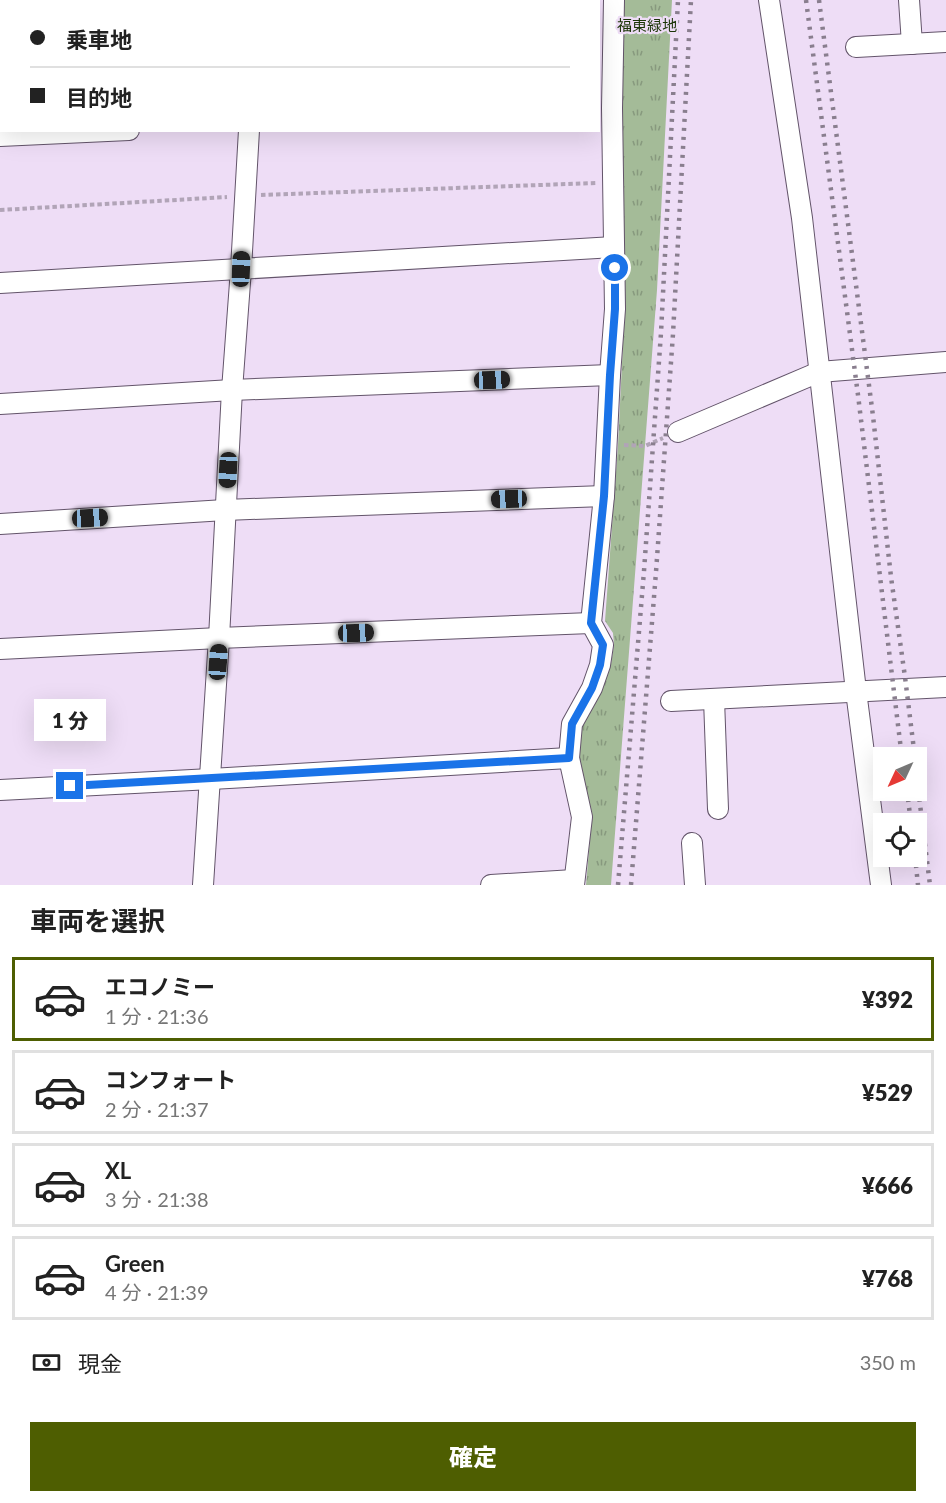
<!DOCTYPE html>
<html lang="ja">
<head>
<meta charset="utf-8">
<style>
	:root { --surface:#fff; --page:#f2f2f2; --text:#222; --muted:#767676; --line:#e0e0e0; --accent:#4e5e01 }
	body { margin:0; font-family:Lato,"Noto Sans JP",sans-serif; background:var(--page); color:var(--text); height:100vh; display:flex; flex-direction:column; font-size:22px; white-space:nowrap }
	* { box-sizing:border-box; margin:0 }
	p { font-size:20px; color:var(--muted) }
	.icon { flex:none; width:33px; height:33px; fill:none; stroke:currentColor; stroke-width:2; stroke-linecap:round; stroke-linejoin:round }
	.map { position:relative; height:885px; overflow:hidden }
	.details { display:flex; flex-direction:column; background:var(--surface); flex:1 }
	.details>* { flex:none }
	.guide { position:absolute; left:0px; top:0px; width:600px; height:132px; box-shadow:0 6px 24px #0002; display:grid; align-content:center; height:132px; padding:0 30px; background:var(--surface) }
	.needle { width:39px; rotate:226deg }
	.tools { position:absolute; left:873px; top:747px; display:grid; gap:12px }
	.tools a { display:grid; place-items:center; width:54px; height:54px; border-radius:0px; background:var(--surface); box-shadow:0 6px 24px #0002; font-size:30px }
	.end { position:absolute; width:27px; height:27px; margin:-14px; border:8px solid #1a73e8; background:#fff; box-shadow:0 0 0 3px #fff }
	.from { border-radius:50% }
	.bubble { position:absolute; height:42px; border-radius:0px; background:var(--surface); box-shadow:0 6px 24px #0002; font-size:20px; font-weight:800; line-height:42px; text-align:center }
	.car { position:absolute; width:18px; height:36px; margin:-18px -9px; border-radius:8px; box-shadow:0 0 4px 2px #0007; background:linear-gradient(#222 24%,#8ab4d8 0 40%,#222 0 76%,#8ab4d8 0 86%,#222 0) }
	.guide b { display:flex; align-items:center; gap:21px; height:57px; font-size:22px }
	.guide b+b { border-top:2px solid var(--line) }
	.guide i { width:15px; height:15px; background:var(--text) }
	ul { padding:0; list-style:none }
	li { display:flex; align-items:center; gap:18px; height:84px; margin:0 12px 9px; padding:0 18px; border:3px solid var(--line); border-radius:0px }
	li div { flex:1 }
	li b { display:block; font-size:22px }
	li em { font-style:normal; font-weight:800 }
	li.selected { border-color:var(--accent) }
	li>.icon { width:54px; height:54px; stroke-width:1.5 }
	h2 { padding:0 30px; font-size:27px; line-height:72px }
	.pay { display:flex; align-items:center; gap:15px; height:66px; padding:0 30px; font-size:22px }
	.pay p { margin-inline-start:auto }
	.primary-button { display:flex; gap:12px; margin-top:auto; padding:12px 30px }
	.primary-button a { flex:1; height:69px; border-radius:0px; background:var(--accent); color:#fff; font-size:24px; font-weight:800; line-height:69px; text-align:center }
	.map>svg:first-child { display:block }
</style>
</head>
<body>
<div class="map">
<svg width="946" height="885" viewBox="0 0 946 885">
	<defs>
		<pattern id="park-tufts" width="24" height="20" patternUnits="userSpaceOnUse" patternTransform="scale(1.5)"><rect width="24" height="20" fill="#a4bb98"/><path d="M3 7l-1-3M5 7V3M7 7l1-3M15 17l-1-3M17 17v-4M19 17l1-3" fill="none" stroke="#87997e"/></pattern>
	</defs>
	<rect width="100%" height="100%" fill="#eeddf6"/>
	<path fill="url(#park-tufts)" d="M 624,0 L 672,0 L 657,290 L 611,885 L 586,885 L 592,815 L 579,772 L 576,753 L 579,728 L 602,689 L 611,664 L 614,645 L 613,633 L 605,621 L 618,445 L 625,302 L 622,82 L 622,35 Z"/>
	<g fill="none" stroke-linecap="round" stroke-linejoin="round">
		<g stroke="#63546a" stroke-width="22">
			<g id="street">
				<path d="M 92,0 L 93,2"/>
				<path d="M 769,0 L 802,218 L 856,691 L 881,885"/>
				<path d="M 909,0 L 912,44"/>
				<path d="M 0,2 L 2,4"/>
				<path d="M 254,2 L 254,0"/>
				<path d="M 269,2 L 296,0"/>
				<path d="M 856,47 L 946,42"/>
				<path d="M 0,136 L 129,130"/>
				<path d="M 0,283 L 614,247"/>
				<path d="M 0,404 L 232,390 L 610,375"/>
				<path d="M 678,432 L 819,372 L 946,362"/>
				<path d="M 0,524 L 225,510 L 604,496"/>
				<path d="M 0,649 L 219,638 L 591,623"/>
				<path d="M 714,699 L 718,809"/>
				<path d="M 671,701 L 946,687"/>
				<path d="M 0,790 L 211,779 L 569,758"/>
				<path d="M 692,843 L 695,885"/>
				<path d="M 203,885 L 219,638 L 232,390 L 241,269 L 249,130"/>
				<path d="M 491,885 L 574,880"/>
				<path d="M 574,885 L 582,817 L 569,758 L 572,724 L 592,688 L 600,665 L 603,645 L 591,623 L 604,496 L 610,375 L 615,309 L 612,108 L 614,0"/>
			</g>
		</g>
		<g stroke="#b1a4b7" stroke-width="4" stroke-dasharray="4.5 3" stroke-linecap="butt">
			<path d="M 261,195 L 596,183"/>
			<path d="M 0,210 L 227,197"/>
			<path d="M 624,445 L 645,446 L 663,438"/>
		</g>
		<use href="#street" stroke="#fff" stroke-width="20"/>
		<g stroke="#897e8e" stroke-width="4.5" stroke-dasharray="3 6" stroke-linecap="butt">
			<path d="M 806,0 L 858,395 L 902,758"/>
			<path d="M 819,0 L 873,416 L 891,577 L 905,677 L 915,758"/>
			<path d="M 916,772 L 930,885"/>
			<path d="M 907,790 L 911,824"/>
			<path d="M 915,856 L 918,885"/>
			<path d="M 618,885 L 644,571 L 661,333 L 678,0"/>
			<path d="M 631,885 L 656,572 L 673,334 L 691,0"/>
		</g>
	</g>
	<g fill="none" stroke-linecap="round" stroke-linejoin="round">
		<path stroke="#1a73e8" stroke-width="8" d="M 70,786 L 569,758 L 572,724 L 592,688 L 600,665 L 603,645 L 591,623 L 604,496 L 610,375 L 615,309 L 615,268"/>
	</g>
	<g text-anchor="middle" stroke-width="4.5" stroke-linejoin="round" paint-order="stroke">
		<g font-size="15" fill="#1b3507" stroke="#eeddf6">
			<text x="647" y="31">福東緑地</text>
		</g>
	</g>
</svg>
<div class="tools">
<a><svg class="needle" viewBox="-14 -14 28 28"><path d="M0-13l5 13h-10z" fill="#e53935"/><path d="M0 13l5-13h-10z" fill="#767676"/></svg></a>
<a><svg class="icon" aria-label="locate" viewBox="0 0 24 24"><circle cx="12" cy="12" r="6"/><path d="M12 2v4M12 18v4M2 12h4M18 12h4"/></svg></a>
</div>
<i class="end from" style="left:615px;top:268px"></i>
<i class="end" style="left:70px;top:786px"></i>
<div class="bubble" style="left:34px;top:699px;width:72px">1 分</div>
<i class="car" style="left:241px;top:269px;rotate:2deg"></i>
<i class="car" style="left:492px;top:380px;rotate:88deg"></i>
<i class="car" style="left:228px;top:470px;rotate:183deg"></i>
<i class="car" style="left:509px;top:499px;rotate:268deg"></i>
<i class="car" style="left:90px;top:518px;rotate:87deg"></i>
<i class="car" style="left:356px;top:633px;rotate:88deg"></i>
<i class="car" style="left:218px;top:662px;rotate:4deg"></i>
<div class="guide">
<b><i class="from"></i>乗車地</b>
<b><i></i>目的地</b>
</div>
</div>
<section class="details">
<h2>車両を選択</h2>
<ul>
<li class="selected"><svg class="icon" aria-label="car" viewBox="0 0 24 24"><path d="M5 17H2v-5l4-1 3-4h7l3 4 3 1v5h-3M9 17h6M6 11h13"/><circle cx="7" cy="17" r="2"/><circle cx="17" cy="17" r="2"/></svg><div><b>エコノミー</b><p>1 分 · 21:36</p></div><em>¥392</em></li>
<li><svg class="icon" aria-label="car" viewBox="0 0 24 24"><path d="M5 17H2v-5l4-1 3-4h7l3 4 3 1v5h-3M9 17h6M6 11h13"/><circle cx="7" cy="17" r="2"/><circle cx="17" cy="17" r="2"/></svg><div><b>コンフォート</b><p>2 分 · 21:37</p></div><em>¥529</em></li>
<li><svg class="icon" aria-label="car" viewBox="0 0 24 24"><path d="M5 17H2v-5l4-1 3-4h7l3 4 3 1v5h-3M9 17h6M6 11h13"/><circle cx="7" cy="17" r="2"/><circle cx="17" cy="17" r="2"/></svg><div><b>XL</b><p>3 分 · 21:38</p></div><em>¥666</em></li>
<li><svg class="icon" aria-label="car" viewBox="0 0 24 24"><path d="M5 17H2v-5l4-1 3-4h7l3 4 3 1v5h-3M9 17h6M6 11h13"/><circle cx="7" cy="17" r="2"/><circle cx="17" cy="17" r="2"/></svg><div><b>Green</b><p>4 分 · 21:39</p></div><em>¥768</em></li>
</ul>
<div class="pay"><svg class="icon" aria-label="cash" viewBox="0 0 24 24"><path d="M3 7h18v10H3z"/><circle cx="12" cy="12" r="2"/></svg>現金<p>350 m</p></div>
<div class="primary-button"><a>確定</a></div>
</section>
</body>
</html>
